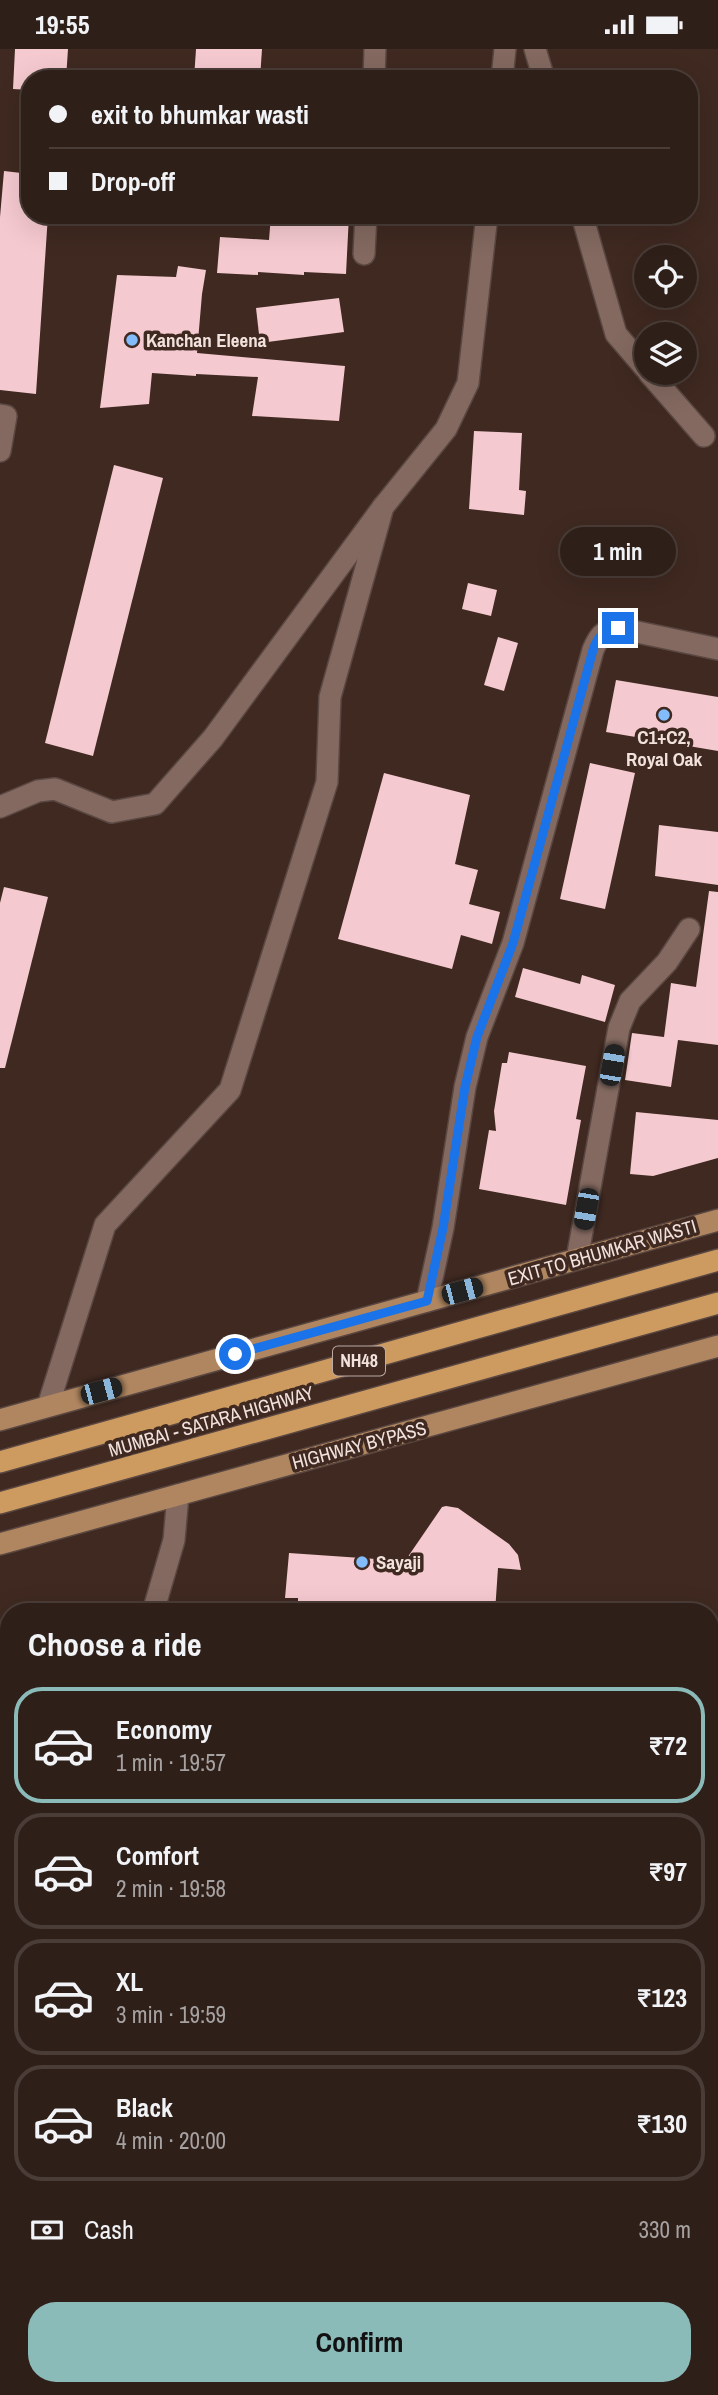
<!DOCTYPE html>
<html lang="en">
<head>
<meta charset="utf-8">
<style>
	:root { --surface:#2f1f19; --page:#3b2c26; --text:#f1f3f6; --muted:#a7a2a2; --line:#4a3d38; --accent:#8bbbb9 }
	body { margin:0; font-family:"Archivo Narrow",sans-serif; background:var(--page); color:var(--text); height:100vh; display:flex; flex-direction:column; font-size:26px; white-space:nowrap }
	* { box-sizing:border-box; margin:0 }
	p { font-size:23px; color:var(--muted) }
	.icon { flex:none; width:38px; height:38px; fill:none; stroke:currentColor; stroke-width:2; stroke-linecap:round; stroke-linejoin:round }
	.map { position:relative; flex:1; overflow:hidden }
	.sheet { position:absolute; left:0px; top:1554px; width:719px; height:793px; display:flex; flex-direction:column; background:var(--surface); border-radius:28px 28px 0 0; box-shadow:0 7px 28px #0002,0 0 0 2px var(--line) }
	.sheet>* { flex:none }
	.top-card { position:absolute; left:21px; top:21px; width:677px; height:154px; border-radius:28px; box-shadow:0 7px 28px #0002,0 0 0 2px var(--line); display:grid; align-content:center; height:154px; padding:0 28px; background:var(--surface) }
	.controls { position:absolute; left:634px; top:196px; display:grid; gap:14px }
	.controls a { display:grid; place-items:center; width:63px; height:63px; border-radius:50%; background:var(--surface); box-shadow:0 7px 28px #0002,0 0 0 2px var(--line); font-size:35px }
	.end { position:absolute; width:32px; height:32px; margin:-16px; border:9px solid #1a73e8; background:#fff; box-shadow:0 0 0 4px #fff }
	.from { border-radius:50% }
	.bubble { position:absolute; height:49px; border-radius:24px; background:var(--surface); box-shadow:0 7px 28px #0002,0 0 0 2px var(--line); font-size:23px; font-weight:700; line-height:49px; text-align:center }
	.car { position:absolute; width:21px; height:42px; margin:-21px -10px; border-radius:9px; box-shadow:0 0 5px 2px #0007; background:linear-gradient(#222 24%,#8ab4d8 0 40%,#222 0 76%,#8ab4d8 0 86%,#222 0) }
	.top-card b { display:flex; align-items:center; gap:24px; height:66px; font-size:26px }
	.top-card b+b { border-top:2px solid var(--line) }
	.top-card i { width:18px; height:18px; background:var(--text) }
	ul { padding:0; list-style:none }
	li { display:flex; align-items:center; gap:21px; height:116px; margin:0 14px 10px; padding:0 14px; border:4px solid var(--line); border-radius:28px }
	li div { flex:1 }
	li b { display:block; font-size:26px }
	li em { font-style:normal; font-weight:700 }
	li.selected { border-color:var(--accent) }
	li>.icon { width:63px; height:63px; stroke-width:1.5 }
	h2 { padding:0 28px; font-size:32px; line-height:84px }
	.pay { display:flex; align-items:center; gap:18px; height:77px; padding:0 28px; font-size:26px }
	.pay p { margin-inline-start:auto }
	.cta { display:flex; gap:14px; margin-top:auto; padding:14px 28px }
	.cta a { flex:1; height:80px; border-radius:28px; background:var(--accent); color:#111; font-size:28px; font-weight:700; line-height:80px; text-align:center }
	.status { display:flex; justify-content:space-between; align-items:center; height:49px; padding:0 35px; background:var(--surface); direction:ltr }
	.status svg { height:19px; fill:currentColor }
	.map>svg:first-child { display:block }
</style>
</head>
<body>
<div class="status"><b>19:55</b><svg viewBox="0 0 49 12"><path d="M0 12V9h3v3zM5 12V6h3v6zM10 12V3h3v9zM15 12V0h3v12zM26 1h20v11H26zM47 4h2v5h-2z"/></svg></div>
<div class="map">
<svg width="718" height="2346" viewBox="0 0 718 2346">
	<rect width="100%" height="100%" fill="#3f2921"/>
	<g fill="#f4c9cf">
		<path d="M 15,0 L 68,0 L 66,30 L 30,30 L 30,41 L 13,40 Z"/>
		<path d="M 196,0 L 262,0 L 260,30 L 194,30 Z"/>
		<path d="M 4,122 L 30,125 L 30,166 L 48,166 L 36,345 L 0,341 L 0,168 Z"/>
		<path d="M 271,166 L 349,166 L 346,225 L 304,223 L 304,226 L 258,223 L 258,226 L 217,224 L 220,188 L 269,191 Z"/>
		<path d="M 178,217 L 206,221 L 202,245 L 197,304 L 345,317 L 339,372 L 252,367 L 258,328 L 196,325 L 196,327 L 152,324 L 149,355 L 100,359 L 117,226 L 176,228 Z"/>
		<path d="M 339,249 L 344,283 L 260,294 L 256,259 Z"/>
		<path d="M 474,382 L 522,384 L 519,441 L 526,442 L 524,466 L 469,460 Z"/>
		<path d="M 114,416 L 163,429 L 93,707 L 45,694 Z"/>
		<path d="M 468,534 L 497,541 L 491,567 L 462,560 Z"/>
		<path d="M 498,588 L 518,594 L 504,642 L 484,636 Z"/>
		<path d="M 616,631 L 718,648 L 718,702 L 606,683 Z"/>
		<path d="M 590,714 L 635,724 L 605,860 L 560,850 Z"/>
		<path d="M 384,724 L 470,746 L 455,815 L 478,821 L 469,855 L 500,863 L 492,895 L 461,886 L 452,920 L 338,890 Z"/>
		<path d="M 659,776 L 718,783 L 718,836 L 655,827 Z"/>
		<path d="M 4,838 L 48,848 L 5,1019 L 0,1019 L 0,854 Z"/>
		<path d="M 709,842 L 718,843 L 718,996 L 678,991 L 671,1038 L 625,1031 L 632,984 L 664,988 L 671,934 L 696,938 Z"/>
		<path d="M 523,919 L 580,935 L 582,926 L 615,936 L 605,973 L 515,948 Z"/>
		<path d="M 509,1003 L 586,1017 L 576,1070 L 581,1071 L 566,1156 L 479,1140 L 489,1081 L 496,1082 L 494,1062 L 502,1014 L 507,1014 Z"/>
		<path d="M 636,1063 L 718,1071 L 718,1109 L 653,1127 L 630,1125 Z"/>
		<path d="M 446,1457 L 458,1459 L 509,1495 L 518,1506 L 521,1521 L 498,1519 L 495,1563 L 379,1563 L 298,1555 L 298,1549 L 285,1549 L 289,1504 L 405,1512 L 442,1458 Z"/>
	</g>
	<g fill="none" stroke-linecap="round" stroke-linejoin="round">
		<g stroke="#5a4741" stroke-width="24">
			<g id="minor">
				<path d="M 535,0 L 544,30"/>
				<path d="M 374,30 L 375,0"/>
				<path d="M 502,30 L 505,0"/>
				<path d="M 582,166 L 616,285 L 646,320"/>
				<path d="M 364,205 L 366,166"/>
				<path d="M 649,324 L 704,387"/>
				<path d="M 0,366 L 6,367 L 0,402"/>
				<path d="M 0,758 L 38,742 L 55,740 L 112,763 L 155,755 L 213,689 L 383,458 L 446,380 L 468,334 L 487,166"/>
				<path d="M 577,1210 L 619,979 L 630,952 L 667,913 L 689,880"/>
				<path d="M 427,1252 L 443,1179 L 465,1038 L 477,988 L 513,894 L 593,601 C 599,587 602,582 618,579 L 718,600"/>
				<path d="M 48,1357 L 105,1176 L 230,1041 L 327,733 L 330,648 L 383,458"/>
				<path d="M 153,1563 L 174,1491 L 178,1446"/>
				<path d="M 710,1760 L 718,1761"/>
				<path d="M 0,2295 L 9,2237"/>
				<path d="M 0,2300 L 7,2325 L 3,2346"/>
			</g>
		</g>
		<g stroke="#5a4741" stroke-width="24">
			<g id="major">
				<path d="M 0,1371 L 718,1171"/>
				<path d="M 0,1495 L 718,1297"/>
			</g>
		</g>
		<g stroke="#5a4741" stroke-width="24">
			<g id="highway">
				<path d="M 0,1413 L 718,1211"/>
				<path d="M 0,1454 L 718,1254"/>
			</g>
		</g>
		<use href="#minor" stroke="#836960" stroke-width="21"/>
		<use href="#major" stroke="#af8660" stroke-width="21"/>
		<use href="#highway" stroke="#cd9a60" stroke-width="21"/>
	</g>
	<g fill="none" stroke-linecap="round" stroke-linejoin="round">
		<path stroke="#1a73e8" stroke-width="9" d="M 235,1305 L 427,1252 L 443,1179 L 465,1038 L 477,988 L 513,894 L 593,601 C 598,587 603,582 618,579"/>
	</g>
	<g fill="#83bcfb" stroke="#3f2921" stroke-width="2.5">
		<circle cx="132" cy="291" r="7"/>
		<circle cx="664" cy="666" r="7"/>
		<circle cx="362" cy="1513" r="7"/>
	</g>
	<g text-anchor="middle" stroke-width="7" stroke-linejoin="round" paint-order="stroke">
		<rect fill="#3f2921" stroke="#bcaaa5" stroke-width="2" x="333" y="1297.5" width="52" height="29" rx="5"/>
		<g font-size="18" font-weight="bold" fill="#f2e2dd">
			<text x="359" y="1318">NH48</text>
		</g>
		<g font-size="19" font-weight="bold" fill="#f2e2dd" stroke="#3f2921" text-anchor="start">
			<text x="146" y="298">Kanchan Eleena</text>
			<text x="664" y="695" text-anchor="middle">C1+C2,<tspan x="664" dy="22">Royal Oak</tspan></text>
			<text x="376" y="1520">Sayaji</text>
		</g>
		<g font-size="19" fill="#f2e2dd" stroke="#3f2921">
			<text transform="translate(602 1203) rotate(-16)" y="7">EXIT TO BHUMKAR WASTI</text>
			<text transform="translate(211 1372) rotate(-16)" y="7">MUMBAI - SATARA HIGHWAY</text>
			<text transform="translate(359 1396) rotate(-15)" y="7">HIGHWAY BYPASS</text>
		</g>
	</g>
</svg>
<div class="controls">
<a><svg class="icon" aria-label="locate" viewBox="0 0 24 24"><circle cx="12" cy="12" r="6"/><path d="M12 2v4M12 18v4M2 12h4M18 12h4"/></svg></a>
<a><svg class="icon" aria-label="layers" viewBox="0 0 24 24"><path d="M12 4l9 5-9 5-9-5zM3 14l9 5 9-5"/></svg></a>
</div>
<i class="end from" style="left:235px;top:1305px"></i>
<i class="end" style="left:618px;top:579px"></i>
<div class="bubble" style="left:560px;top:478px;width:116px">1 min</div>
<i class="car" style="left:612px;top:1016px;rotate:10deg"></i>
<i class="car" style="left:586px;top:1160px;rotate:190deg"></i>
<i class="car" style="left:462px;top:1242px;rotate:75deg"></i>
<i class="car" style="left:101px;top:1342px;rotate:75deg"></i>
<div class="top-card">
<b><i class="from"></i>exit to bhumkar wasti</b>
<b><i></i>Drop-off</b>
</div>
<section class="sheet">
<h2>Choose a ride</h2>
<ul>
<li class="selected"><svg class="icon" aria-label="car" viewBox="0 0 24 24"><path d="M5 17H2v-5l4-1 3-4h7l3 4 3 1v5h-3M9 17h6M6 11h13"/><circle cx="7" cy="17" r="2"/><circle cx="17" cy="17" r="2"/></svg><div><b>Economy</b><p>1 min · 19:57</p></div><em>₹72</em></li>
<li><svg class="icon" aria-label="car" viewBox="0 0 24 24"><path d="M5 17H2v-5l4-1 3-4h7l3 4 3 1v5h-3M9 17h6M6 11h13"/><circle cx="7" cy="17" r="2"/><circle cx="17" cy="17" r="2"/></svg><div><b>Comfort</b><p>2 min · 19:58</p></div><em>₹97</em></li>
<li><svg class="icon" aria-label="car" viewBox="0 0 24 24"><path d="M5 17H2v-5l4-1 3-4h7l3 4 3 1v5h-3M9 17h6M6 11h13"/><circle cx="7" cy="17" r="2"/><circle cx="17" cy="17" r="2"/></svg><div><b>XL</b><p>3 min · 19:59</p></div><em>₹123</em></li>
<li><svg class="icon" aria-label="car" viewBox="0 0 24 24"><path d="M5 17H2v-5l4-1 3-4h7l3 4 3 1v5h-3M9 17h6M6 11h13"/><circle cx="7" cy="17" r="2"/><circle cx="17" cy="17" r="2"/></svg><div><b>Black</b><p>4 min · 20:00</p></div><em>₹130</em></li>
</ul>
<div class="pay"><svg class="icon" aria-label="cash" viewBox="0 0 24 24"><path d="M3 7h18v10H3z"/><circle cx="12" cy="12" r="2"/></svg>Cash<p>330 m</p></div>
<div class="cta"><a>Confirm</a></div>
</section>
</div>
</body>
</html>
